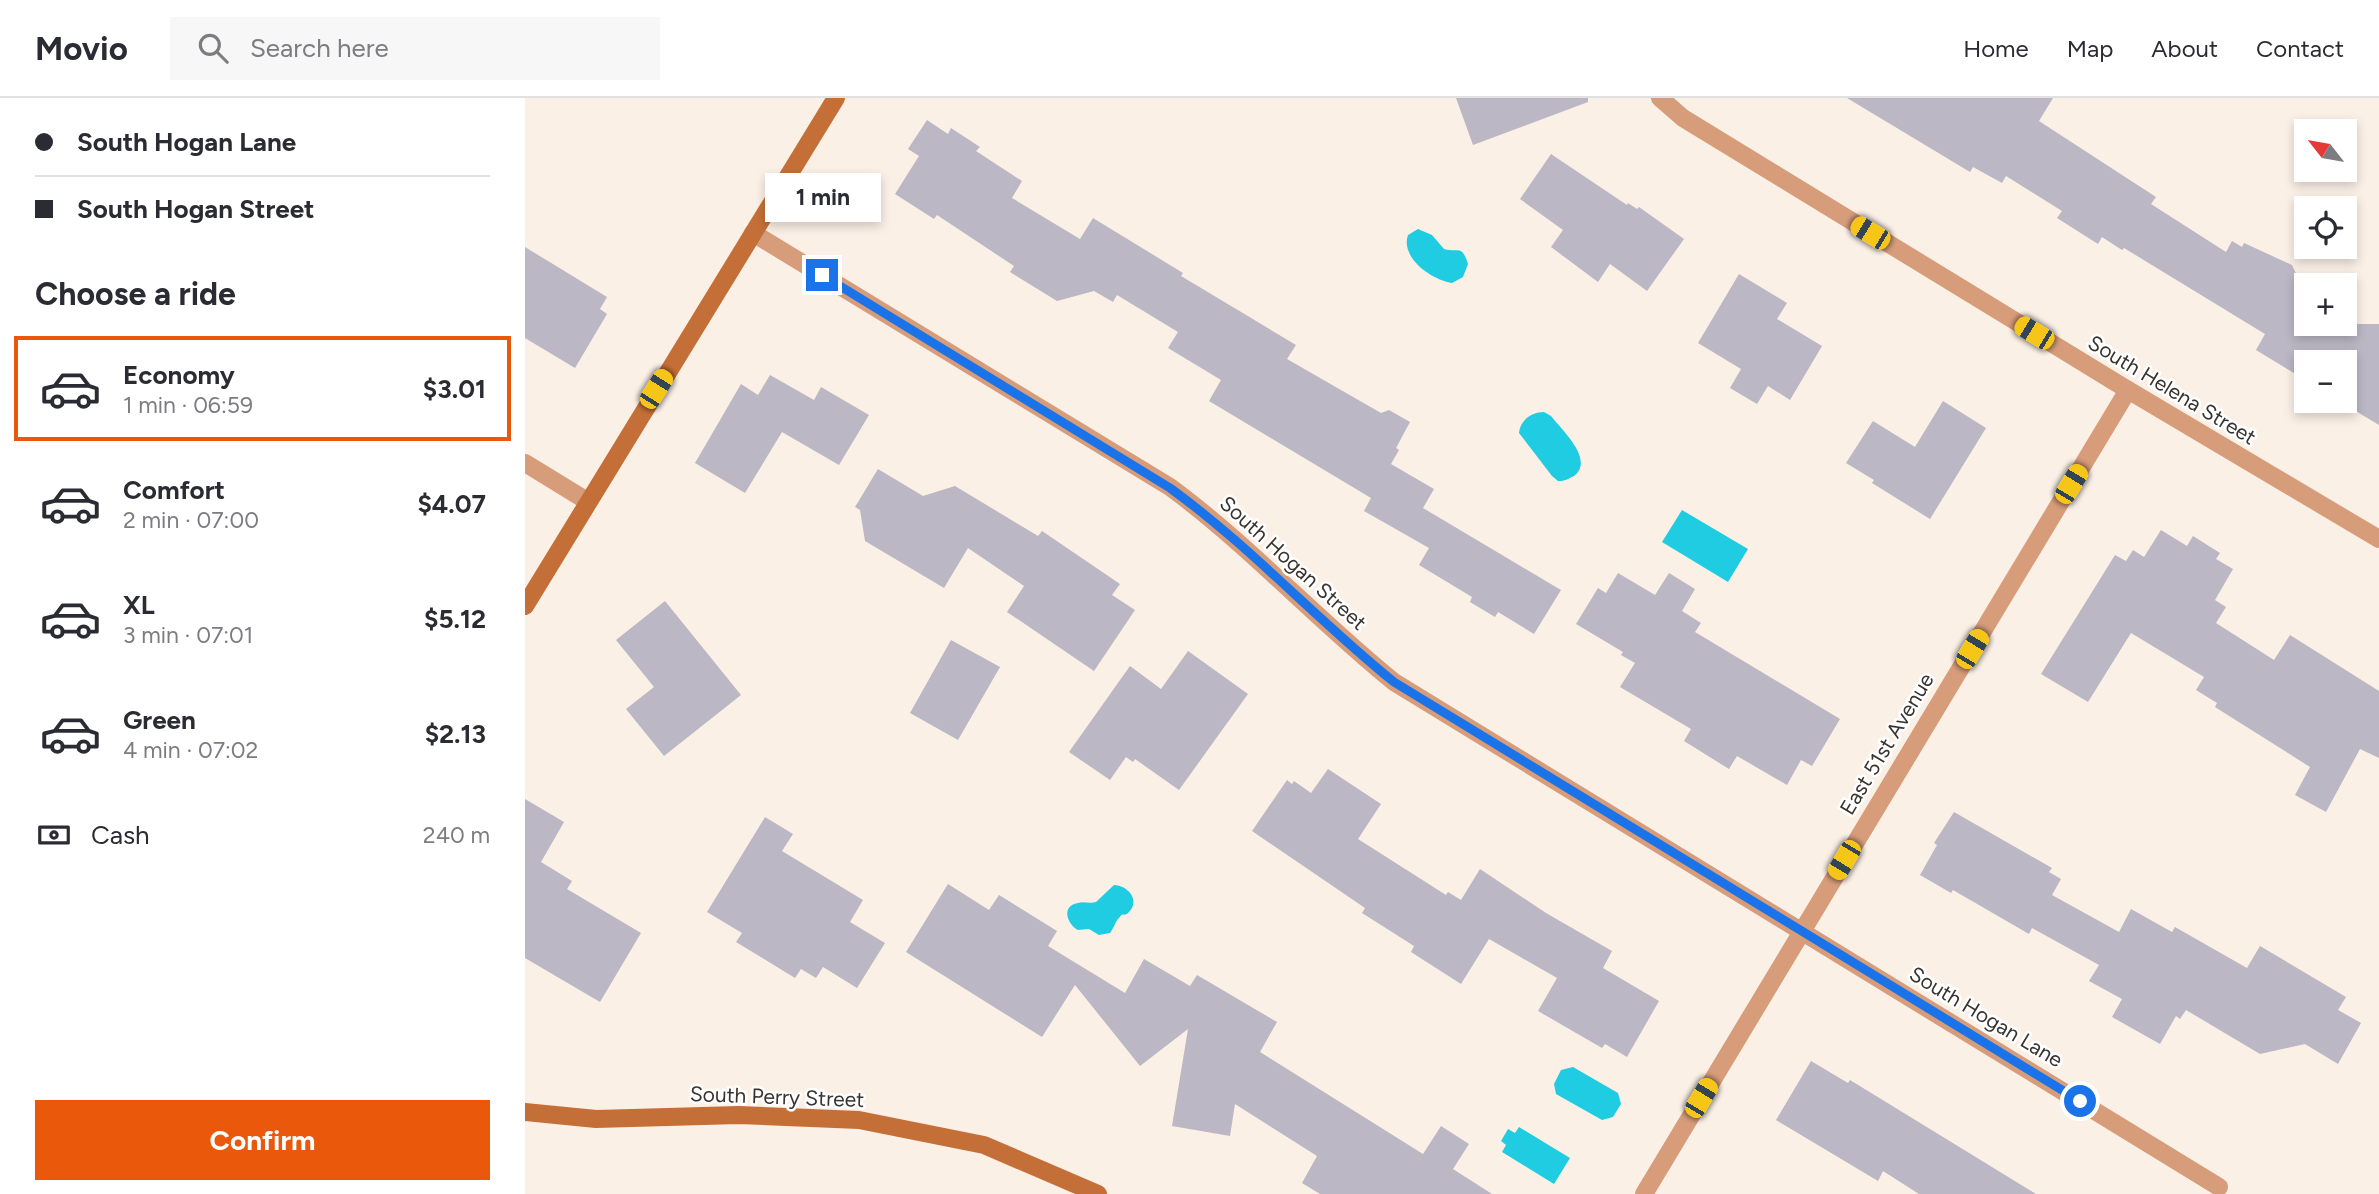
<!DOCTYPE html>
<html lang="en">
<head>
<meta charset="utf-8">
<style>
	:root { --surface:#fff; --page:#f7f7f7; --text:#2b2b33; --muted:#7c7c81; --line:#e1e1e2; --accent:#ea580c }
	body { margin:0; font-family:Figtree,sans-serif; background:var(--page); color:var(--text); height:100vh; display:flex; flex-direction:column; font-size:26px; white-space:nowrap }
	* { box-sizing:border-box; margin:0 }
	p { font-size:23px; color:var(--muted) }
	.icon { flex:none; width:38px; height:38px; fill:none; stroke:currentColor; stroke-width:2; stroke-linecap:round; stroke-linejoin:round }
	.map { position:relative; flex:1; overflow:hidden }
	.sheet { display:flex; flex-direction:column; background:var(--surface); width:525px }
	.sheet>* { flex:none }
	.hud { display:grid; align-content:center; height:154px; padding:0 35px; background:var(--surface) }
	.needle { width:46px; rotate:301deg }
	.controls { position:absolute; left:1769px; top:21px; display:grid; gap:14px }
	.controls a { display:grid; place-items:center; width:63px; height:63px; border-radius:0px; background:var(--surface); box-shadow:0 4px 10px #0003; font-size:35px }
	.end { position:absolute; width:32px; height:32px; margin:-16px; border:9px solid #1a73e8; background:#fff; box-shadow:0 0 0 4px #fff }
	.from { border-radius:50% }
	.bubble { position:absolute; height:49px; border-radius:0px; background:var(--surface); box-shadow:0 4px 10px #0003; font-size:23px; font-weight:700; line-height:49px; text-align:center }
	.car { position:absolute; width:21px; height:42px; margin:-21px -10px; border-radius:9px; box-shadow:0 0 5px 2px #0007; background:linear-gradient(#f5c518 24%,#345 0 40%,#f5c518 0 76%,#345 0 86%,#f5c518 0) }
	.hud b { display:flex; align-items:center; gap:24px; height:66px; font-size:26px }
	.hud b+b { border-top:2px solid var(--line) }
	.hud i { width:18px; height:18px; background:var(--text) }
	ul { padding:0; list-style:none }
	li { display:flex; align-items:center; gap:21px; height:105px; margin:0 14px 10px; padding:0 21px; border:4px solid transparent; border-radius:0px }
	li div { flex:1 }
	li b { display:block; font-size:26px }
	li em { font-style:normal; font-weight:700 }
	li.active { border-color:var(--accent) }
	li>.icon { width:63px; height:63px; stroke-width:1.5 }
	h2 { padding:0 35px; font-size:32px; line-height:84px }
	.pay { display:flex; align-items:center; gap:18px; height:77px; padding:0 35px; font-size:26px }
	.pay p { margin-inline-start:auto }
	.cta { display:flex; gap:14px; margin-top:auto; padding:14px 35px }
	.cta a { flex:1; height:80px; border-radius:0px; background:var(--accent); color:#fff; font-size:28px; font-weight:700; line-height:80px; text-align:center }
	header { display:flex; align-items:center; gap:42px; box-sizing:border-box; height:98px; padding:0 35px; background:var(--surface); border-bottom:2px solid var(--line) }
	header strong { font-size:33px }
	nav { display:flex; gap:38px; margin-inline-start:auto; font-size:24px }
	.search { width:490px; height:63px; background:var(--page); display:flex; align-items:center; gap:18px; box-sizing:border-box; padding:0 24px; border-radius:0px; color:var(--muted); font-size:26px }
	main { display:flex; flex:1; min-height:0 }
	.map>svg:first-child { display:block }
</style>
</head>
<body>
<header>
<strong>Movio</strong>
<div class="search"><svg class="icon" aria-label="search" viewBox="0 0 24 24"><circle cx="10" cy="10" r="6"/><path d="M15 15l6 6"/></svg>Search here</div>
<nav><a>Home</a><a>Map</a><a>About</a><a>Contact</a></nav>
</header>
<main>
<section class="sheet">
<div class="hud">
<b><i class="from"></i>South Hogan Lane</b>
<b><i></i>South Hogan Street</b>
</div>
<h2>Choose a ride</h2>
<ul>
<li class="active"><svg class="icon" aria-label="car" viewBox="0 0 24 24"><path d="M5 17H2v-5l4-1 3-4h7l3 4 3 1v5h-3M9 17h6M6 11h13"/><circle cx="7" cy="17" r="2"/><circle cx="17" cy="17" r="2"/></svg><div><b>Economy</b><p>1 min · 06:59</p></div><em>$3.01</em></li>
<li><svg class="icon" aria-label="car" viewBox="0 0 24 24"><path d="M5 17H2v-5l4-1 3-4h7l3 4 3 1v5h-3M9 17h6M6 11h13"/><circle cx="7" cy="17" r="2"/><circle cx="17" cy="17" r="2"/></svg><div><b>Comfort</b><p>2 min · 07:00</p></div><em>$4.07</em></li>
<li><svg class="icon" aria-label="car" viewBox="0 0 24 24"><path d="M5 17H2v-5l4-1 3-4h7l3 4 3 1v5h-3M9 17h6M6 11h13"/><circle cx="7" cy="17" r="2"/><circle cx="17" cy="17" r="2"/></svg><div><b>XL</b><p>3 min · 07:01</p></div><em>$5.12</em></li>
<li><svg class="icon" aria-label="car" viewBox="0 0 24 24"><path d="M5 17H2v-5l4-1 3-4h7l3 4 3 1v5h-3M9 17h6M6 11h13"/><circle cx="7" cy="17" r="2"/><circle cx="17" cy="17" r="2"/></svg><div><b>Green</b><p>4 min · 07:02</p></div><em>$2.13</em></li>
</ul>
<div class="pay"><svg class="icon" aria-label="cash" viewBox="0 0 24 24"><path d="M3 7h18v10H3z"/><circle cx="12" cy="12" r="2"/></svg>Cash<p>240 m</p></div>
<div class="cta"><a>Confirm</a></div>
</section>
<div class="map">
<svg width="1854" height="1096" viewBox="0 0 1854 1096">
	<rect width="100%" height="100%" fill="#fbf0e6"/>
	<g fill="#20cce1">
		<path d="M 893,131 L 907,137 L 919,151 C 933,155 937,146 943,166 L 938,179 L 927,185 C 907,182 875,160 883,137 Z"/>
		<path d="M 1019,314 L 1026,318 C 1037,332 1070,362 1049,378 C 1043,381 1040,383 1033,383 L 1027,378 L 994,335 C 995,322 1007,314 1019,314 Z"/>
		<path d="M 1157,412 L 1223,451 L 1203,484 L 1137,444 Z"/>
		<path d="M 589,787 C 602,787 616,802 604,814 C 598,820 599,813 594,820 C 590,824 589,830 585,835 L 574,837 L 564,831 L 553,832 C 543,827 535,808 553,805 C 558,803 565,806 571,804 Z"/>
		<path d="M 1048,969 L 1093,995 L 1096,1006 L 1088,1019 L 1077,1022 L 1031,996 L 1029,986 L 1036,972 Z"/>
		<path d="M 994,1029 L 1045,1060 L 1029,1086 L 977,1054 L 981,1047 L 976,1043 L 983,1031 L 990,1035 Z"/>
	</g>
	<g fill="#bbb7c4">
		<path d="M 931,0 L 1063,0 L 1063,4 L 948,47 Z"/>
		<path d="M 1322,0 L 1528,0 L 1514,23 L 1631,99 L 1626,106 L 1701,154 L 1707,143 L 1717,149 L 1719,145 L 1767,167 L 1775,184 L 1782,188 L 1782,226 L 1854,226 L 1854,327 L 1814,303 L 1820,303 L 1820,264 L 1782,264 L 1782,283 L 1731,252 L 1740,236 L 1599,150 L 1597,152 L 1577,139 L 1573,146 L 1532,120 L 1537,113 L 1481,78 L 1477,85 L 1448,69 L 1445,74 Z"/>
		<path d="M 402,22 L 423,36 L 426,30 L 455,49 L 451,53 L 497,83 L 487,100 L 555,141 L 568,120 L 658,175 L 656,178 L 771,247 L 762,261 L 856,315 L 864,312 L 885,324 L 871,350 L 874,352 L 866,366 L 909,391 L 898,410 L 1036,492 L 1009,536 L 973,514 L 970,519 L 945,504 L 947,499 L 894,467 L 904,450 L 839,413 L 846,400 L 684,303 L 696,282 L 643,250 L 653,234 L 592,197 L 588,204 L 569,193 L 532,203 L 485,174 L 489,168 L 412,117 L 409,121 L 370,96 L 394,58 L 383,51 Z"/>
		<path d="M 1026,56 L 1102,107 L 1103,105 L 1112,111 L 1114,109 L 1159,141 L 1122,193 L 1085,166 L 1073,184 L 1026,149 L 1038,132 L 995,101 Z"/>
		<path d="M 0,149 L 82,199 L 75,211 L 82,216 L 50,270 L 0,240 Z"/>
		<path d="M 1214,176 L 1262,205 L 1252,221 L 1297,248 L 1265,302 L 1243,288 L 1232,306 L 1205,290 L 1216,271 L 1173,245 Z"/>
		<path d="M 245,277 L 289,302 L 296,289 L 344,317 L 314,367 L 257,334 L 220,395 L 170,365 L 216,286 L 233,297 Z"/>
		<path d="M 1418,303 L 1461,330 L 1405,421 L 1347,385 L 1349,382 L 1321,365 L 1348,323 L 1390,349 Z"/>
		<path d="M 353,371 L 398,398 L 430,388 L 513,438 L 517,433 L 595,486 L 587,497 L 610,512 L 569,573 L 482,514 L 499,488 L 443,450 L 419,490 L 340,443 L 335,412 L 330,409 Z"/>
		<path d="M 1636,432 L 1662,448 L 1668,438 L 1695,455 L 1691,461 L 1708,471 L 1690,502 L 1701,509 L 1691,525 L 1749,562 L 1765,537 L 1854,593 L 1854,660 L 1835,651 L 1801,714 L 1770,697 L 1785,669 L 1690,609 L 1692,605 L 1671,592 L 1679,579 L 1606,535 L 1563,604 L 1516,576 L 1590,457 L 1601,463 L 1608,452 L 1619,459 Z"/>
		<path d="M 1093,475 L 1130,497 L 1144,475 L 1170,491 L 1157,513 L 1176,525 L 1170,534 L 1315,621 L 1287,668 L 1276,662 L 1262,687 L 1212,658 L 1204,671 L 1159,643 L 1166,631 L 1095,589 L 1110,565 L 1096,557 L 1098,554 L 1051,526 L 1073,490 L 1081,495 Z"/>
		<path d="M 140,503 L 216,597 L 139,658 L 101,611 L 129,589 L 91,542 Z"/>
		<path d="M 426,542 L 475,569 L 433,642 L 385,615 Z"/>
		<path d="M 663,553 L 723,596 L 654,692 L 610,661 L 608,664 L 601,659 L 585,682 L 544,654 L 605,568 L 636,591 Z"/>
		<path d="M 803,671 L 856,706 L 833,741 L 921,797 L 923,794 L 936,802 L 955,771 L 1021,815 L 1087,853 L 1078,870 L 1134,903 L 1102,959 L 1080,946 L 1077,950 L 1013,913 L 1032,880 L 964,841 L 936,886 L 886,854 L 889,848 L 837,815 L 840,810 L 727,733 L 762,682 L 767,686 L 769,683 L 786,695 Z"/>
		<path d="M 0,701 L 39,724 L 16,764 L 47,783 L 42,791 L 116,835 L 75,904 L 0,860 Z"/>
		<path d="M 1429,714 L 1527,770 L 1524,774 L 1536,781 L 1527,797 L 1594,834 L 1606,811 L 1647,834 L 1650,829 L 1722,870 L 1735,848 L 1821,899 L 1813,912 L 1836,925 L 1813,966 L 1780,946 L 1735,956 L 1661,912 L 1655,921 L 1651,918 L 1635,946 L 1587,919 L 1597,901 L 1564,883 L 1574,867 L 1507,830 L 1504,836 L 1428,792 L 1426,795 L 1395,777 L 1412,747 L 1409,745 Z"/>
		<path d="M 240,719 L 268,736 L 257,753 L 338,802 L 325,824 L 360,845 L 332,890 L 298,869 L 291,880 L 276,871 L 270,880 L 211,844 L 217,835 L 182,814 Z"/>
		<path d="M 423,786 L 464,812 L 474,797 L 532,833 L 523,848 L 600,895 L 619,861 L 665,888 L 672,877 L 752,924 L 735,954 L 898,1056 L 916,1028 L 944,1046 L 928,1071 L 967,1096 L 795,1096 L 777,1085 L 792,1058 L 710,1006 L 705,1038 L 647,1028 L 663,931 L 615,968 L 550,887 L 517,939 L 381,854 Z"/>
		<path d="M 1286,963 L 1323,985 L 1325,982 L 1511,1096 L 1394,1096 L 1358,1073 L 1353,1083 L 1251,1022 Z"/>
	</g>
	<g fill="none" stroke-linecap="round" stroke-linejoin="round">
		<g stroke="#d79c7a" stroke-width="18">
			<path d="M 1135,0 L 1158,20 L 1603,292 L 1854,441"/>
			<path d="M 228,135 L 645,389 C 725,448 792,522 869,584 L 1694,1089"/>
			<path d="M 0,365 L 62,403"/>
			<path d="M 1119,1096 L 1603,292"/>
		</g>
		<g stroke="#c56f38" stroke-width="18">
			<path d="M 0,508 L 311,0"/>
			<path d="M 0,1014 L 71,1021 L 214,1017 L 334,1022 L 459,1047 L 573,1096"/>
		</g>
	</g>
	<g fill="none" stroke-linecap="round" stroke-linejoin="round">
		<path stroke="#1a73e8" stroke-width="9" d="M 297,177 L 645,390 C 725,448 792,522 869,584 L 1555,1003"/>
	</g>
	<g text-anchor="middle" stroke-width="5" stroke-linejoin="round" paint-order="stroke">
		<g font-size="21" fill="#383430" stroke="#fff">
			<text transform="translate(1647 292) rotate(31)" y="7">South Helena Street</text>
			<text transform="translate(768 465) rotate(42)" y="7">South Hogan Street</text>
			<text transform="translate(1362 646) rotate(-59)" y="7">East 51st Avenue</text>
			<text transform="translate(1461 919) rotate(31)" y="7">South Hogan Lane</text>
			<text transform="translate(252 999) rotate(2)" y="7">South Perry Street</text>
		</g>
	</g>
</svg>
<div class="controls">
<a><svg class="needle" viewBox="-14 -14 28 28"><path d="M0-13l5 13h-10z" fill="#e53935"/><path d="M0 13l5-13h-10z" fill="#7c7c81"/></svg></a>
<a><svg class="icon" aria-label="locate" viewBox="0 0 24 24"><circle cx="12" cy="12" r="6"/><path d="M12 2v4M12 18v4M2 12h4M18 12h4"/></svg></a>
<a>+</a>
<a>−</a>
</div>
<i class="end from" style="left:1555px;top:1003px"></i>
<i class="end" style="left:297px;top:177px"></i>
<div class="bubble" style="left:240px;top:75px;width:116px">1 min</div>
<i class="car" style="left:1345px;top:135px;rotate:301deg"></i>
<i class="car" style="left:1509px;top:235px;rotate:301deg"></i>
<i class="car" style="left:131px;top:291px;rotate:32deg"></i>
<i class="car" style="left:1546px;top:386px;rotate:31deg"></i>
<i class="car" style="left:1447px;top:551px;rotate:31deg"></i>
<i class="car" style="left:1319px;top:762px;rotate:211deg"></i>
<i class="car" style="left:1176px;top:1000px;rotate:31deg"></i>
</div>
</main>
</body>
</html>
